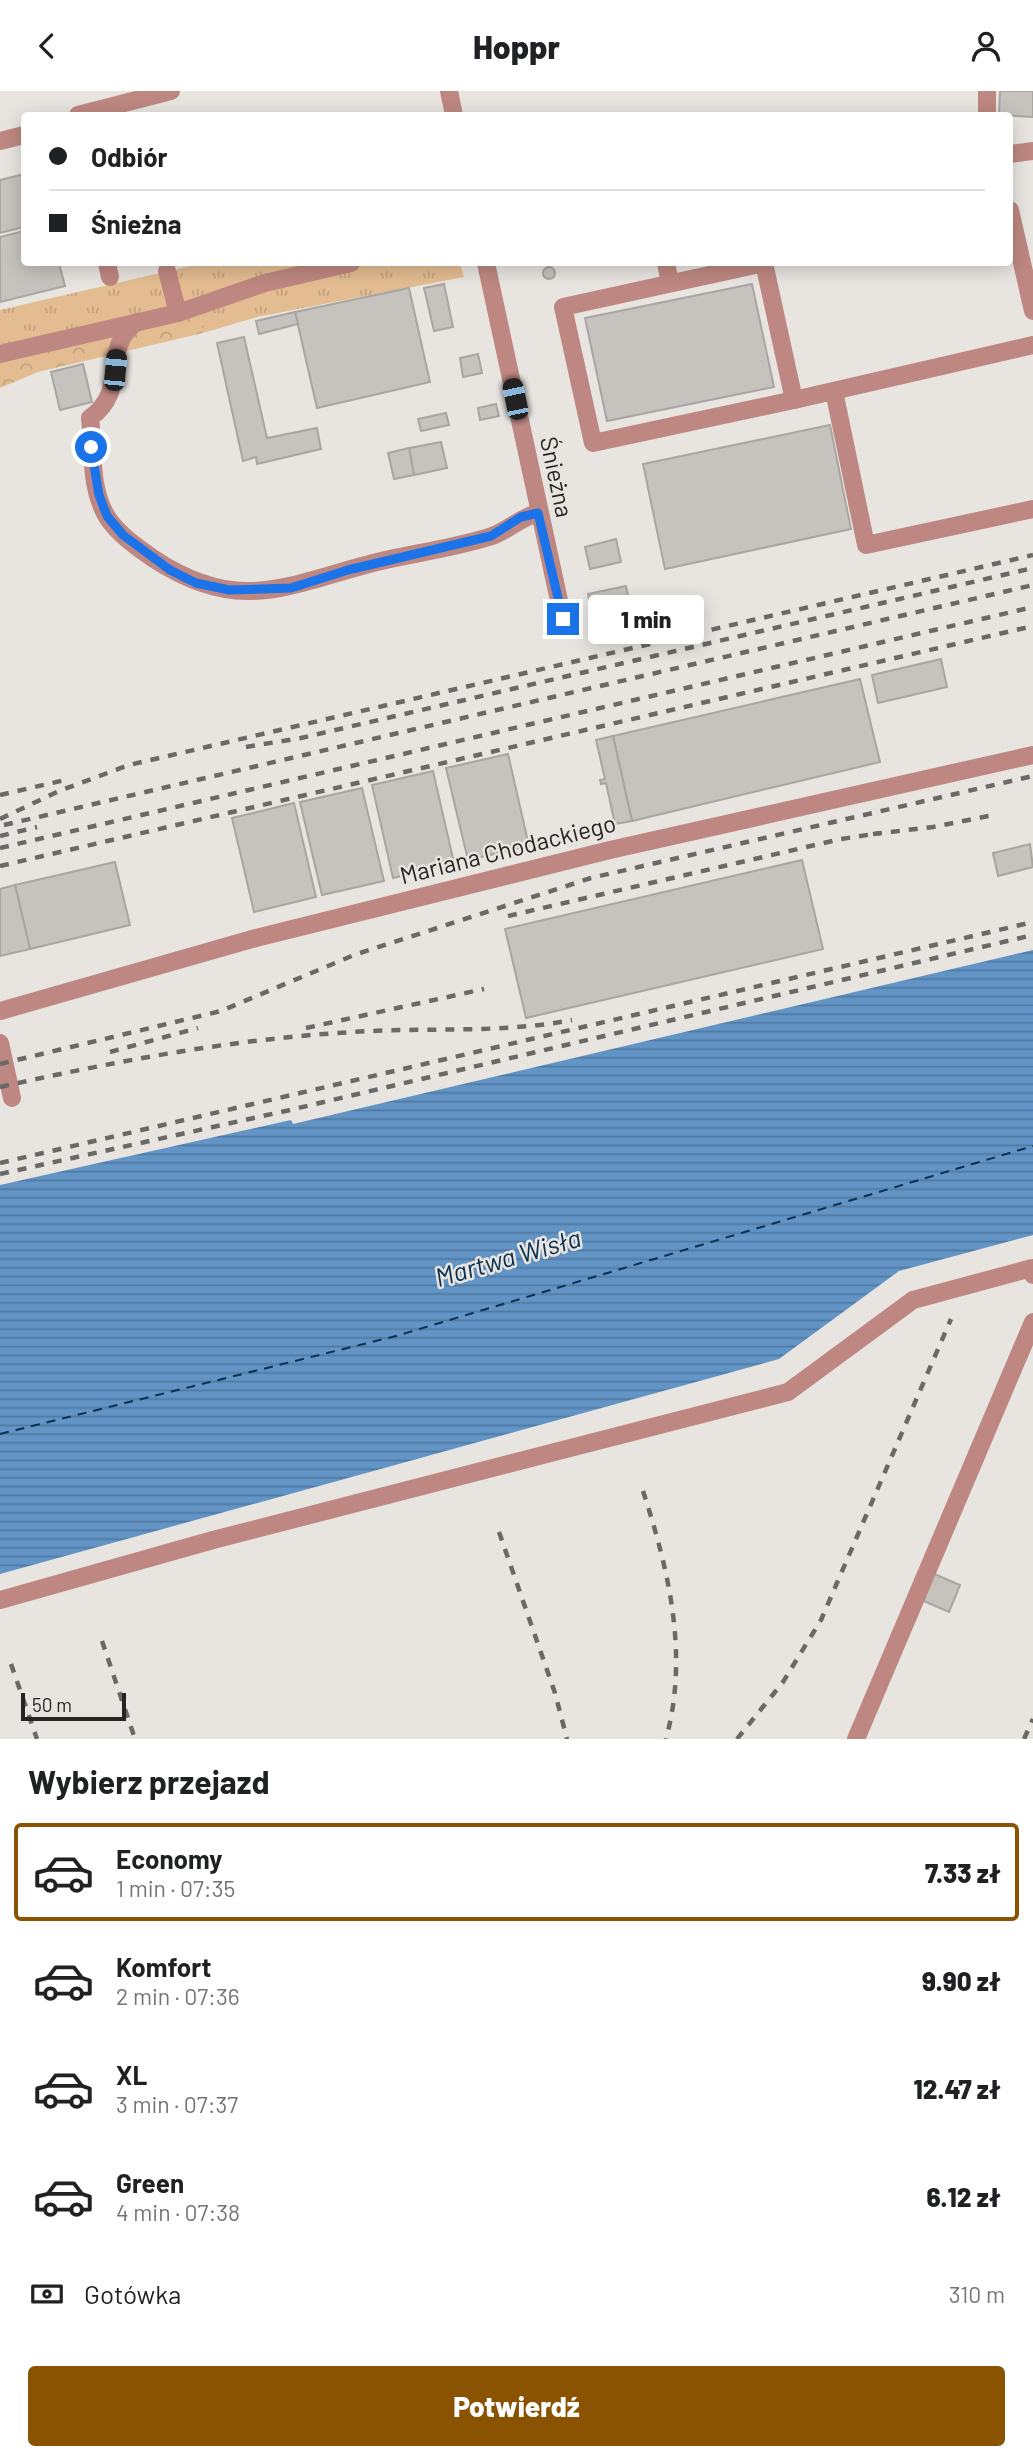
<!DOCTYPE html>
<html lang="pl">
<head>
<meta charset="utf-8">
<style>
	:root { --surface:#fff; --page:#f6f6f6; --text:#202124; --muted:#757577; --line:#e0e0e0; --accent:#895302 }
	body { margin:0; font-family:Barlow,sans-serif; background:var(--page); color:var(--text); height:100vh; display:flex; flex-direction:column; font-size:26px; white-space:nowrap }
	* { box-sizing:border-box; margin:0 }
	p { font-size:23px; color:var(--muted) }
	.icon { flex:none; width:38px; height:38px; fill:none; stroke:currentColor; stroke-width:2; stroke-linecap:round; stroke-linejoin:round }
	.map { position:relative; height:1648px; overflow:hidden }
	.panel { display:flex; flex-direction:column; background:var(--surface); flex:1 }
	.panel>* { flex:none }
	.banner { position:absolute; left:21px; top:21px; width:992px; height:154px; border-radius:7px; box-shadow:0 4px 18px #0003; display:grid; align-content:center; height:154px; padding:0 28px; background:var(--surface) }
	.scale { position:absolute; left:21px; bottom:18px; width:105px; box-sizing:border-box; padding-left:7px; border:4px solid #262524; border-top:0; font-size:19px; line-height:24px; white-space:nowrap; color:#262524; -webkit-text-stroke:5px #e8e5e1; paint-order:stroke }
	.end { position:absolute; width:32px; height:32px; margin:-16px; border:9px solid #1a73e8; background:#fff; box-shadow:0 0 0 4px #fff }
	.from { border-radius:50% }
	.bubble { position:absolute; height:49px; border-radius:7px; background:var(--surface); box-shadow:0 4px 18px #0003; font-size:23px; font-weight:800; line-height:49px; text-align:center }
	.car { position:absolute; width:21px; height:42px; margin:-21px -10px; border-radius:9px; box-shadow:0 0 5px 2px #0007; background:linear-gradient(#222 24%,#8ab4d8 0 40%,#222 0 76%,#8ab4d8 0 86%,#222 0) }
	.banner b { display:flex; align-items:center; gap:24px; height:66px; font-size:26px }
	.banner b+b { border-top:2px solid var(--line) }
	.banner i { width:18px; height:18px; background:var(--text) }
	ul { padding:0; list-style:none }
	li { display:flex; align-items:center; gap:21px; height:98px; margin:0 14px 10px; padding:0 14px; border:4px solid transparent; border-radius:7px }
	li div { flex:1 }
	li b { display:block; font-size:26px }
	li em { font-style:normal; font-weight:800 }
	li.current { border-color:var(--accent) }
	li>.icon { width:63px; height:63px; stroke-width:1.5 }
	h2 { padding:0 28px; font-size:32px; line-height:84px }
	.pay { display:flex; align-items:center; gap:18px; height:77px; padding:0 28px; font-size:26px }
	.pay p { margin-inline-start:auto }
	.primary-button { display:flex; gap:14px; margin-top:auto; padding:14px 28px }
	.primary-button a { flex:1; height:80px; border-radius:7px; background:var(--accent); color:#fff; font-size:28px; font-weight:800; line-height:80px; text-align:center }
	header { display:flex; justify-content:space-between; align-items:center; height:91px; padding:0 28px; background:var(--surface); font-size:32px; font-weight:800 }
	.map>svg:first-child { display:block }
</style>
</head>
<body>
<header><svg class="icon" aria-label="back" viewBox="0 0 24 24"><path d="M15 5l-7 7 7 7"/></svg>Hoppr<svg class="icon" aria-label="person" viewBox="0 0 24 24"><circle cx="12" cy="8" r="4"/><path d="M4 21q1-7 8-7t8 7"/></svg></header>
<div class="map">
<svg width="1033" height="1648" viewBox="0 0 1033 1648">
	<defs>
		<pattern id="grass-tufts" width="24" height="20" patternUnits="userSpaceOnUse" patternTransform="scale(1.75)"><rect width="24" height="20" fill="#e3bd91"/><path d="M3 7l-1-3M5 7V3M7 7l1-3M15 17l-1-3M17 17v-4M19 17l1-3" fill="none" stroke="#c3a27d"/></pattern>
		<pattern id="forest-crowns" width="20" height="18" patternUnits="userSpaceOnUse" patternTransform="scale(1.75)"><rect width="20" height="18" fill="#e3bd91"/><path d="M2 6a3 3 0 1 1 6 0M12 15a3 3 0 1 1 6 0" fill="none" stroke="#c3a27d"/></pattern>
		<pattern id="water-rules" width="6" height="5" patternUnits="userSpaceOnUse" patternTransform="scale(1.75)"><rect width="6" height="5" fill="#6294c6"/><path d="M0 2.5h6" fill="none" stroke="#5179a1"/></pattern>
	</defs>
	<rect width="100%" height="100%" fill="#e8e5e1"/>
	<path fill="url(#grass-tufts)" d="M 203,172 L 460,172 L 464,186 L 257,226 L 203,242 L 200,224 L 171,233 L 0,268 L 0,219 Z"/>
	<path fill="url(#forest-crowns)" d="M 200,224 L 203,242 L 38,281 L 0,297 L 0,268 L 171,233 Z"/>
	<path fill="url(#water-rules)" d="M 1033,859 L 1033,1144 L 899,1180 L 779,1268 L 0,1483 L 0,1094 L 291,1029 L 293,1033 Z"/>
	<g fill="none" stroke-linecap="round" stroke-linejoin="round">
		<path stroke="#0a3052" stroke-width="2" stroke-dasharray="9 7" stroke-linecap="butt" d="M 0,1343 L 396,1245 L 1033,1055"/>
	</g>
	<g fill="#c6c3bf" stroke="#a8a5a2" stroke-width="2">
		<path d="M 1000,0 L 1033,0 L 1033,26 L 999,24 Z"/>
		<path d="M 24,83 L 24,136 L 0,142 L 0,89 Z"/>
		<path d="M 24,140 L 24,172 L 59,172 L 65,195 L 0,211 L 0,146 Z"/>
		<circle cx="549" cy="182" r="6"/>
		<path d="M 444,193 L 453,236 L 434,240 L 424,197 Z"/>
		<path d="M 752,193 L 774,296 L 607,330 L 585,227 Z"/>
		<path d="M 409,197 L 430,291 L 317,317 L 295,221 Z"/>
		<path d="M 295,221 L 298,233 L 259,243 L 256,230 Z"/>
		<path d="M 244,246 L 267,347 L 317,337 L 321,358 L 257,373 L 256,366 L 243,370 L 217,252 Z"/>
		<path d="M 478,263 L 482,282 L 463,286 L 460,267 Z"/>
		<path d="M 83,273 L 92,311 L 60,319 L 51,281 Z"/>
		<path d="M 496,313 L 499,325 L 480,329 L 478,317 Z"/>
		<path d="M 446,322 L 449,334 L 421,340 L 418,328 Z"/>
		<path d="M 830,334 L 851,438 L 665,478 L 643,373 Z"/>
		<path d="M 441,351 L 447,377 L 414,384 L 409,357 Z"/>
		<path d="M 409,357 L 414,384 L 394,388 L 388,362 Z"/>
		<path d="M 616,448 L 621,471 L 590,478 L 585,456 Z"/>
		<path d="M 626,495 L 630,514 L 592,522 L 588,503 Z"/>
		<path d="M 941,568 L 947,596 L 878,612 L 872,584 Z"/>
		<path d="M 860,588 L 880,671 L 632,730 L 613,645 Z"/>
		<path d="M 613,645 L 632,730 L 615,733 L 606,692 L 601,693 L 600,689 L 605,688 L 596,649 Z"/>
		<path d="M 508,663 L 529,755 L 468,769 L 446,677 Z"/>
		<path d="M 433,680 L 454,772 L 393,787 L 372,694 Z"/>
		<path d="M 362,697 L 384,790 L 322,804 L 300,711 Z"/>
		<path d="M 294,712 L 316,806 L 254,821 L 232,727 Z"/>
		<path d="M 1030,753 L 1033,776 L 998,785 L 993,762 Z"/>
		<path d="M 802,769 L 823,858 L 526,927 L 505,838 Z"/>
		<path d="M 115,771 L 130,834 L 30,858 L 15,794 Z"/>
		<path d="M 15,794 L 30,858 L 0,865 L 0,798 Z"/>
		<path d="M 932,1482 L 960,1494 L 949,1521 L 921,1509 Z"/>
	</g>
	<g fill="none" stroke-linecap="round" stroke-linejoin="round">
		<g stroke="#be8781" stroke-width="18">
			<path d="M 449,0 L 454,24"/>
			<path d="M 78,24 L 171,0"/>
			<path d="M 987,24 L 987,0"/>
			<path d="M 0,50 L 24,44"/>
			<path d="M 1010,63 L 1033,60"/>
			<path d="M 1010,119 L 1033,220"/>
			<path d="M 107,172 L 110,186"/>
			<path d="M 486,172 L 563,528"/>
			<path d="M 666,172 L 670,192"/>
			<path d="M 764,172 L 794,309 L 593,352 L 563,216 Z"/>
			<path d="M 167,180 L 178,222"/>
			<path d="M 137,231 C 99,258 131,297 90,327 C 94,360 89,396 107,426 C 118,443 138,457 154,468 C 241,525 289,493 377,471 C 415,462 455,457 492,445 C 509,439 519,427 538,422"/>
			<path d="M 0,263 L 178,222 L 265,192 L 351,172"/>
			<path d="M 834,300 L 866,454 L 1033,418"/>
			<path d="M 794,309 L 1033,254"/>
			<path d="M 0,920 L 256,847 L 610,759 L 1033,664"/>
			<path d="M 0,952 L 12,1007"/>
			<path d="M 0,1509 L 213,1449 L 788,1301 L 913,1209 L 1032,1177 L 1033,1184"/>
			<path d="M 856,1648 L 1033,1231"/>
		</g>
		<g stroke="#6a6967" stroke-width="4.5" stroke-dasharray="9 9" stroke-linecap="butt">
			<path d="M 246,656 L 301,647 L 1033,477"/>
			<path d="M 0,704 L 65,689"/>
			<path d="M 0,728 L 59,700 L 129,674 L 1033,464"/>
			<path d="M 4,734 L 1033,494"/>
			<path d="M 873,743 L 933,736 L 994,724"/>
			<path d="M 0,745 L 37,736"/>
			<path d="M 0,757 L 1033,516"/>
			<path d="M 0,775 L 1033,535"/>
			<path d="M 508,825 L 841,748 L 880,742"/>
			<path d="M 306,937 L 484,898"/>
			<path d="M 110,961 L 198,937"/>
			<path d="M 0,973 L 221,920 L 354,864 L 591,787 L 1033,685"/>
			<path d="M 0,996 C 117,970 233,948 353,941 C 427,936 499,943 572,929"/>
			<path d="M 0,1072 L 1033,831"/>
			<path d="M 0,1083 L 290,1019 L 1033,844"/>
			<path d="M 643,1400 C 669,1480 689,1564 666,1648"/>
			<path d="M 499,1441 L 555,1602 L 567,1648"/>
			<path d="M 102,1550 L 135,1648"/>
			<path d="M 11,1573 L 37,1648"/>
			<path d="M 737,1648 L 783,1591 L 821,1529 L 951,1228"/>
			<path d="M 1024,1648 L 1033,1628"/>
		</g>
	</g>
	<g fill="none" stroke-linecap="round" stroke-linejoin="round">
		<path stroke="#1a73e8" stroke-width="9" d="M 91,356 L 99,404 L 107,425 L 123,444 L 170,479 L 196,492 L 229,499 L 291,497 L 348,479 L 491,445 L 521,426 L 538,422 L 563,528"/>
	</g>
	<g text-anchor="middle" stroke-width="5" stroke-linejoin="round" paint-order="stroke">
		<g font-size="24" fill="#262524" stroke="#e8e5e1">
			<text transform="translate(556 386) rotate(78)" y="8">Śnieżna</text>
			<text transform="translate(508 759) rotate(-14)" y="8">Mariana Chodackiego</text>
		</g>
		<g font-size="26" font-style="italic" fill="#0a3052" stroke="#e8e5e1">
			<text transform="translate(508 1167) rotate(-16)" y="9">Martwa Wisła</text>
		</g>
	</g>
</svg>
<div class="scale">50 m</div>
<i class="end from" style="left:91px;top:356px"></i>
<i class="end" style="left:563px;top:528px"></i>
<div class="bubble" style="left:588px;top:504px;width:116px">1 min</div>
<i class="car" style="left:115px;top:279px;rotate:5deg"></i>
<i class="car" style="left:515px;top:308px;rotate:348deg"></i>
<div class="banner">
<b><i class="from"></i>Odbiór</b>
<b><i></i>Śnieżna</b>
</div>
</div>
<section class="panel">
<h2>Wybierz przejazd</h2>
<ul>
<li class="current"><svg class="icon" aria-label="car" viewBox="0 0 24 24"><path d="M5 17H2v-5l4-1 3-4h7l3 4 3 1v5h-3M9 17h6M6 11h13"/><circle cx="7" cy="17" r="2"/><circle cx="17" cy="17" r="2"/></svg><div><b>Economy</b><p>1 min · 07:35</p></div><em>7.33 zł</em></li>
<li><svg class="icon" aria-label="car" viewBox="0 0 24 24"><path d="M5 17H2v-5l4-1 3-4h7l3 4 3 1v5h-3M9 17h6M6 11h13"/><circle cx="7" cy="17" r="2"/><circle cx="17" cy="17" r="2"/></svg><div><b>Komfort</b><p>2 min · 07:36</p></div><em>9.90 zł</em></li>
<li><svg class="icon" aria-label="car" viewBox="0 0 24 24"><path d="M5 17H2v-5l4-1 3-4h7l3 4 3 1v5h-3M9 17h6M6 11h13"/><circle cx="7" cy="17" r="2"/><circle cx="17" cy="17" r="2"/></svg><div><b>XL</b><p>3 min · 07:37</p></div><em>12.47 zł</em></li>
<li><svg class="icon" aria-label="car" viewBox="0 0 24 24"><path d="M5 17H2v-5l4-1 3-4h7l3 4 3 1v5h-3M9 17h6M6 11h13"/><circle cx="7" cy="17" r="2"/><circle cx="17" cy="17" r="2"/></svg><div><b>Green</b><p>4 min · 07:38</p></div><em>6.12 zł</em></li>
</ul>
<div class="pay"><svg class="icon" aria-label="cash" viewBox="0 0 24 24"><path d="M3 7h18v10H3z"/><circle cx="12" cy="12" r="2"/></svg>Gotówka<p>310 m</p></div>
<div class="primary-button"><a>Potwierdź</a></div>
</section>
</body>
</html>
